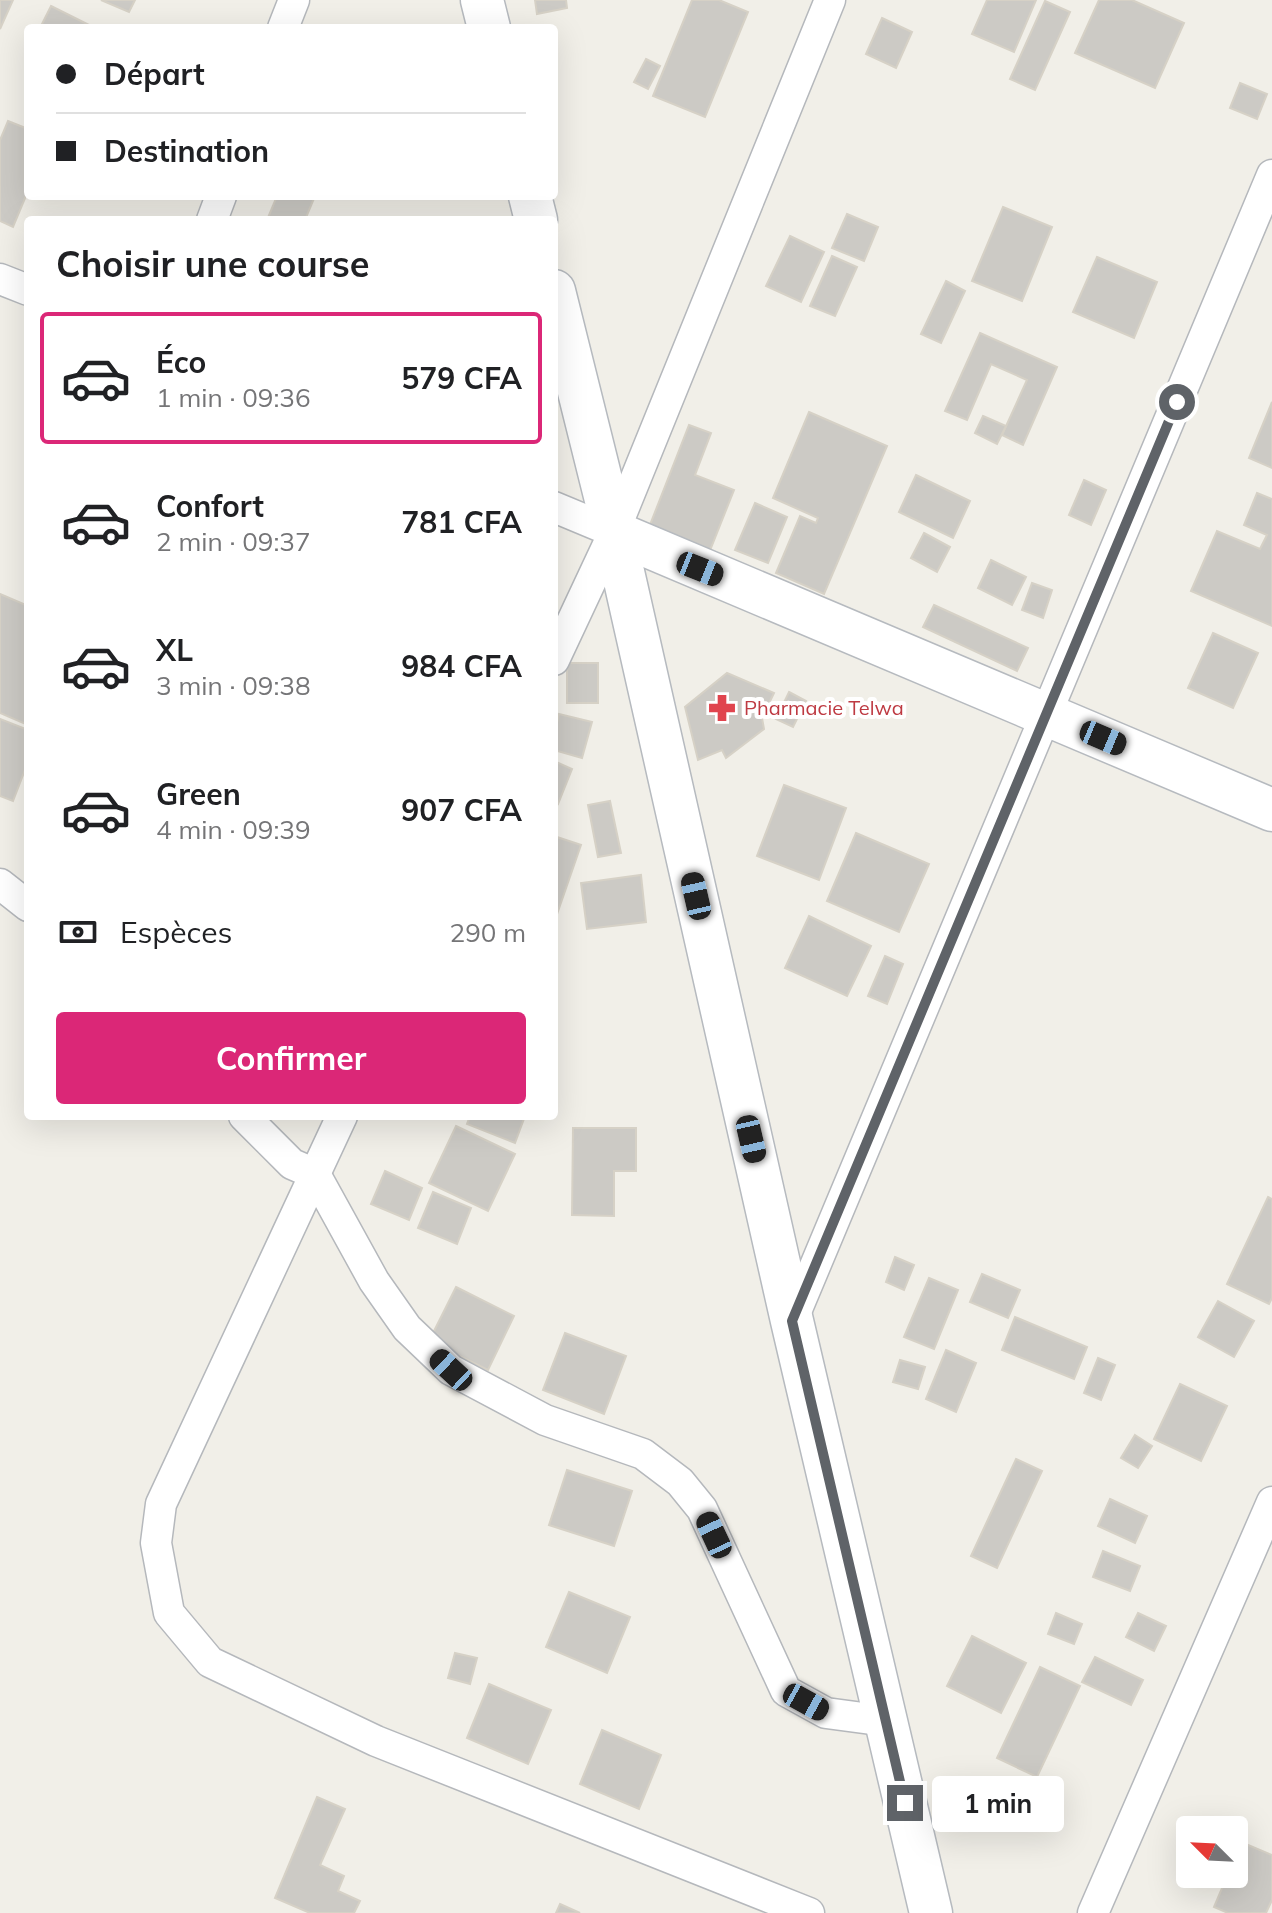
<!DOCTYPE html>
<html lang="fr">
<head>
<meta charset="utf-8">
<style>
	:root { --surface:#fff; --page:#f6f6f6; --text:#202124; --muted:#757577; --line:#e0e0e0; --accent:#db2777 }
	body { margin:0; font-family:Mulish,sans-serif; background:var(--page); color:var(--text); height:100vh; display:flex; flex-direction:column; font-size:30px; white-space:nowrap }
	* { box-sizing:border-box; margin:0 }
	p { font-size:26px; color:var(--muted) }
	.icon { flex:none; width:44px; height:44px; fill:none; stroke:currentColor; stroke-width:2; stroke-linecap:round; stroke-linejoin:round }
	.map { position:relative; flex:1; overflow:hidden }
	.panel { position:absolute; left:24px; top:216px; width:534px; height:904px; display:flex; flex-direction:column; background:var(--surface); border-radius:8px; box-shadow:0 8px 32px #0002 }
	.panel>* { flex:none }
	.banner { position:absolute; left:24px; top:24px; width:534px; height:176px; border-radius:8px; box-shadow:0 8px 32px #0002; display:grid; align-content:center; height:176px; padding:0 32px; background:var(--surface) }
	.needle { width:52px; rotate:294deg }
	.buttons { position:absolute; left:1176px; top:1816px; display:grid; gap:16px }
	.buttons a { display:grid; place-items:center; width:72px; height:72px; border-radius:8px; background:var(--surface); box-shadow:0 8px 32px #0002; font-size:40px }
	.end { position:absolute; width:36px; height:36px; margin:-18px; border:10px solid #5f6368; background:#fff; box-shadow:0 0 0 4px #fff }
	.from { border-radius:50% }
	.bubble { position:absolute; height:56px; border-radius:8px; background:var(--surface); box-shadow:0 8px 32px #0002; font-size:26px; font-weight:700; line-height:56px; text-align:center }
	.car { position:absolute; width:24px; height:48px; margin:-24px -12px; border-radius:10px; box-shadow:0 0 6px 2px #0007; background:linear-gradient(#222 24%,#8ab4d8 0 40%,#222 0 76%,#8ab4d8 0 86%,#222 0) }
	.banner b { display:flex; align-items:center; gap:28px; height:76px; font-size:30px }
	.banner b+b { border-top:2px solid var(--line) }
	.banner i { width:20px; height:20px; background:var(--text) }
	ul { padding:0; list-style:none }
	li { display:flex; align-items:center; gap:24px; height:132px; margin:0 16px 12px; padding:0 16px; border:4px solid transparent; border-radius:8px }
	li div { flex:1 }
	li b { display:block; font-size:30px }
	li em { font-style:normal; font-weight:700 }
	li.current { border-color:var(--accent) }
	li>.icon { width:72px; height:72px; stroke-width:1.5 }
	h2 { padding:0 32px; font-size:36px; line-height:96px }
	.pay { display:flex; align-items:center; gap:20px; height:88px; padding:0 32px; font-size:30px }
	.pay p { margin-inline-start:auto }
	.action { display:flex; gap:16px; margin-top:auto; padding:16px 32px }
	.action a { flex:1; height:92px; border-radius:8px; background:var(--accent); color:#fff; font-size:32px; font-weight:700; line-height:92px; text-align:center }
	.map>svg:first-child { display:block }
</style>
</head>
<body>
<div class="map">
<svg width="1272" height="1913" viewBox="0 0 1272 1913">
	<rect width="100%" height="100%" fill="#f1efe8"/>
	<g fill="#cccac5" stroke="#d6d1c6" stroke-width="2">
		<path d="M 0,0 L 13,0 L 0,29 Z"/>
		<path d="M 101,0 L 135,0 L 129,12 Z"/>
		<path d="M 535,0 L 566,0 L 567,8 L 537,14 Z"/>
		<path d="M 692,0 L 719,0 L 748,12 L 705,117 L 653,96 Z"/>
		<path d="M 987,0 L 1036,0 L 1014,52 L 972,34 Z"/>
		<path d="M 1099,0 L 1132,0 L 1184,23 L 1155,88 L 1075,53 Z"/>
		<path d="M 1045,1 L 1070,12 L 1035,90 L 1010,79 Z"/>
		<path d="M 51,6 L 95,28 L 40,28 Z"/>
		<path d="M 882,18 L 912,32 L 896,68 L 866,54 Z"/>
		<path d="M 646,59 L 660,66 L 648,89 L 634,82 Z"/>
		<path d="M 1240,83 L 1267,94 L 1257,119 L 1230,108 Z"/>
		<path d="M 8,121 L 28,129 L 28,191 L 13,227 L 0,221 L 0,140 Z"/>
		<path d="M 277,196 L 315,196 L 305,220 L 267,220 Z"/>
		<path d="M 1003,207 L 1052,227 L 1022,301 L 972,281 Z"/>
		<path d="M 847,214 L 878,227 L 864,261 L 832,248 Z"/>
		<path d="M 790,236 L 824,252 L 801,302 L 766,286 Z"/>
		<path d="M 832,256 L 857,267 L 835,316 L 810,306 Z"/>
		<path d="M 1097,257 L 1157,282 L 1134,338 L 1073,312 Z"/>
		<path d="M 946,281 L 965,291 L 941,343 L 921,334 Z"/>
		<path d="M 980,333 L 1057,367 L 1023,445 L 1002,435 L 1027,380 L 991,364 L 967,420 L 945,411 Z"/>
		<path d="M 1272,402 L 1272,468 L 1249,458 Z"/>
		<path d="M 809,412 L 887,446 L 824,594 L 776,573 L 800,516 L 816,523 L 818,518 L 773,498 Z"/>
		<path d="M 983,416 L 1006,426 L 997,444 L 975,433 Z"/>
		<path d="M 689,425 L 711,433 L 695,475 L 734,490 L 709,553 L 648,530 Z"/>
		<path d="M 916,475 L 970,501 L 953,538 L 899,512 Z"/>
		<path d="M 1084,480 L 1106,490 L 1091,525 L 1069,515 Z"/>
		<path d="M 1257,493 L 1272,499 L 1272,626 L 1191,591 L 1217,531 L 1260,549 L 1267,535 L 1244,525 Z"/>
		<path d="M 755,503 L 787,517 L 768,563 L 735,550 Z"/>
		<path d="M 924,533 L 950,547 L 937,572 L 911,558 Z"/>
		<path d="M 991,560 L 1026,577 L 1012,605 L 978,588 Z"/>
		<path d="M 1032,583 L 1052,590 L 1043,618 L 1022,610 Z"/>
		<path d="M 0,594 L 28,606 L 28,725 L 0,713 Z"/>
		<path d="M 934,605 L 1028,648 L 1017,671 L 923,627 Z"/>
		<path d="M 1213,633 L 1258,653 L 1233,708 L 1188,688 Z"/>
		<rect x="567" y="663" width="31" height="40"/>
		<path d="M 727,673 L 774,693 L 762,718 L 764,729 L 726,758 L 722,750 L 698,760 L 685,707 Z"/>
		<path d="M 789,692 L 806,701 L 793,727 L 776,719 Z"/>
		<path d="M 559,714 L 592,722 L 582,758 L 554,750 L 554,735 Z"/>
		<path d="M 0,719 L 28,730 L 28,762 L 13,801 L 0,796 Z"/>
		<path d="M 554,761 L 572,769 L 558,804 L 554,802 Z"/>
		<path d="M 784,785 L 846,808 L 819,880 L 757,856 Z"/>
		<path d="M 610,801 L 621,853 L 598,857 L 588,805 Z"/>
		<path d="M 856,833 L 929,864 L 899,932 L 827,901 Z"/>
		<path d="M 554,836 L 581,845 L 554,923 Z"/>
		<path d="M 641,875 L 646,922 L 587,929 L 581,883 Z"/>
		<path d="M 809,916 L 871,946 L 847,996 L 785,968 Z"/>
		<path d="M 885,956 L 903,964 L 887,1004 L 868,996 Z"/>
		<path d="M 470,1116 L 525,1116 L 515,1143 L 467,1124 Z"/>
		<path d="M 456,1126 L 515,1154 L 488,1211 L 429,1183 Z"/>
		<path d="M 573,1128 L 636,1128 L 636,1171 L 614,1171 L 614,1216 L 572,1215 Z"/>
		<path d="M 385,1171 L 422,1188 L 409,1220 L 371,1204 Z"/>
		<path d="M 433,1192 L 471,1208 L 457,1244 L 418,1228 Z"/>
		<path d="M 1268,1197 L 1272,1199 L 1272,1298 L 1269,1304 L 1227,1284 Z"/>
		<path d="M 895,1257 L 914,1265 L 904,1290 L 886,1282 Z"/>
		<path d="M 982,1274 L 1020,1290 L 1008,1318 L 970,1302 Z"/>
		<path d="M 929,1278 L 958,1290 L 934,1349 L 904,1337 Z"/>
		<path d="M 456,1287 L 514,1316 L 488,1370 L 429,1341 Z"/>
		<path d="M 1218,1301 L 1254,1321 L 1234,1357 L 1198,1337 Z"/>
		<path d="M 1015,1317 L 1087,1347 L 1074,1379 L 1002,1350 Z"/>
		<path d="M 565,1333 L 626,1356 L 604,1414 L 543,1390 Z"/>
		<path d="M 946,1350 L 976,1363 L 956,1412 L 926,1399 Z"/>
		<path d="M 1098,1358 L 1115,1365 L 1101,1400 L 1084,1393 Z"/>
		<path d="M 900,1360 L 925,1367 L 918,1389 L 893,1382 Z"/>
		<path d="M 1180,1384 L 1227,1406 L 1201,1461 L 1154,1439 Z"/>
		<path d="M 1135,1435 L 1152,1446 L 1138,1468 L 1121,1458 Z"/>
		<path d="M 1016,1459 L 1042,1471 L 997,1568 L 971,1556 Z"/>
		<path d="M 567,1470 L 632,1491 L 614,1546 L 549,1525 Z"/>
		<path d="M 1110,1499 L 1147,1516 L 1135,1543 L 1098,1526 Z"/>
		<path d="M 1103,1551 L 1140,1566 L 1130,1591 L 1093,1577 Z"/>
		<path d="M 569,1592 L 630,1617 L 607,1673 L 546,1647 Z"/>
		<path d="M 1056,1613 L 1082,1624 L 1074,1644 L 1048,1634 Z"/>
		<path d="M 1138,1613 L 1166,1626 L 1154,1651 L 1126,1637 Z"/>
		<path d="M 972,1636 L 1026,1663 L 1001,1713 L 947,1686 Z"/>
		<path d="M 455,1653 L 477,1658 L 470,1684 L 448,1678 Z"/>
		<path d="M 1095,1657 L 1143,1680 L 1131,1705 L 1082,1682 Z"/>
		<path d="M 1040,1667 L 1080,1686 L 1037,1777 L 997,1758 Z"/>
		<path d="M 489,1684 L 551,1710 L 528,1764 L 467,1738 Z"/>
		<path d="M 602,1730 L 661,1755 L 639,1809 L 580,1784 Z"/>
		<path d="M 317,1797 L 345,1809 L 320,1865 L 344,1876 L 338,1891 L 360,1901 L 354,1913 L 310,1913 L 275,1898 Z"/>
		<path d="M 1241,1842 L 1272,1855 L 1272,1900 L 1266,1913 L 1228,1913 L 1214,1907 L 1228,1874 L 1234,1874 L 1234,1859 Z"/>
		<path d="M 560,1904 L 580,1913 L 556,1913 Z"/>
	</g>
	<g fill="none" stroke-linecap="round" stroke-linejoin="round">
		<g stroke="#b5b8bc" stroke-width="33">
			<g id="street">
				<path d="M 283,28 L 294,0"/>
				<path d="M 212,220 L 221,196"/>
				<path d="M 0,279 L 28,290"/>
				<path d="M 554,507 L 614,532"/>
				<path d="M 554,660 L 614,532 L 830,0"/>
				<path d="M 0,884 L 28,906"/>
				<path d="M 244,1116 L 292,1164 L 315,1174 L 374,1281 L 407,1328 L 451,1370 L 545,1420 L 643,1454 L 680,1482 L 702,1509 L 786,1691 L 826,1713 L 886,1721"/>
				<path d="M 342,1116 L 161,1504 L 156,1543 L 169,1613 L 210,1662 L 376,1741 L 809,1913"/>
				<path d="M 792,1321 L 1272,175"/>
				<path d="M 1093,1913 L 1272,1502"/>
			</g>
		</g>
		<g stroke="#b6babf" stroke-width="45">
			<g id="secondary">
				<path d="M 482,0 L 489,28"/>
				<path d="M 530,196 L 536,220"/>
				<path d="M 554,291 L 614,532 L 792,1321 L 931,1913"/>
				<path d="M 614,532 L 1272,810"/>
			</g>
		</g>
		<use href="#street" stroke="#fff" stroke-width="30"/>
		<use href="#secondary" stroke="#fff" stroke-width="42"/>
	</g>
	<g fill="none" stroke-linecap="round" stroke-linejoin="round">
		<path stroke="#5f6368" stroke-width="10" d="M 905,1803 L 792,1321 L 1177,402"/>
	</g>
	<defs>
		<g id="pharmacy-bare" transform="scale(2.16)"><path d="M-2-6h4v4h4v4h-4v4h-4v-4h-4v-4h4Z" fill="#e0444e" stroke="#fff" stroke-width="2.5" paint-order="stroke"/></g>
	</defs>
	<g fill-rule="evenodd">
		<use href="#pharmacy-bare" x="722" y="708"/>
	</g>
	<g text-anchor="middle" stroke-width="8" stroke-linejoin="round" paint-order="stroke">
		<g font-size="20" fill="#be3a42" stroke="#fff" text-anchor="start">
			<text x="744" y="715">Pharmacie Telwa</text>
		</g>
	</g>
</svg>
<div class="buttons">
<a><svg class="needle" viewBox="-14 -14 28 28"><path d="M0-13l5 13h-10z" fill="#e53935"/><path d="M0 13l5-13h-10z" fill="#757577"/></svg></a>
</div>
<i class="end from" style="left:1177px;top:402px"></i>
<i class="end" style="left:905px;top:1803px"></i>
<div class="bubble" style="left:932px;top:1776px;width:132px">1 min</div>
<i class="car" style="left:700px;top:569px;rotate:112deg"></i>
<i class="car" style="left:1103px;top:738px;rotate:113deg"></i>
<i class="car" style="left:696px;top:896px;rotate:347deg"></i>
<i class="car" style="left:751px;top:1139px;rotate:167deg"></i>
<i class="car" style="left:451px;top:1370px;rotate:313deg"></i>
<i class="car" style="left:714px;top:1535px;rotate:335deg"></i>
<i class="car" style="left:806px;top:1702px;rotate:119deg"></i>
<div class="banner">
<b><i class="from"></i>Départ</b>
<b><i></i>Destination</b>
</div>
<section class="panel">
<h2>Choisir une course</h2>
<ul>
<li class="current"><svg class="icon" aria-label="car" viewBox="0 0 24 24"><path d="M5 17H2v-5l4-1 3-4h7l3 4 3 1v5h-3M9 17h6M6 11h13"/><circle cx="7" cy="17" r="2"/><circle cx="17" cy="17" r="2"/></svg><div><b>Éco</b><p>1 min · 09:36</p></div><em>579 CFA</em></li>
<li><svg class="icon" aria-label="car" viewBox="0 0 24 24"><path d="M5 17H2v-5l4-1 3-4h7l3 4 3 1v5h-3M9 17h6M6 11h13"/><circle cx="7" cy="17" r="2"/><circle cx="17" cy="17" r="2"/></svg><div><b>Confort</b><p>2 min · 09:37</p></div><em>781 CFA</em></li>
<li><svg class="icon" aria-label="car" viewBox="0 0 24 24"><path d="M5 17H2v-5l4-1 3-4h7l3 4 3 1v5h-3M9 17h6M6 11h13"/><circle cx="7" cy="17" r="2"/><circle cx="17" cy="17" r="2"/></svg><div><b>XL</b><p>3 min · 09:38</p></div><em>984 CFA</em></li>
<li><svg class="icon" aria-label="car" viewBox="0 0 24 24"><path d="M5 17H2v-5l4-1 3-4h7l3 4 3 1v5h-3M9 17h6M6 11h13"/><circle cx="7" cy="17" r="2"/><circle cx="17" cy="17" r="2"/></svg><div><b>Green</b><p>4 min · 09:39</p></div><em>907 CFA</em></li>
</ul>
<div class="pay"><svg class="icon" aria-label="cash" viewBox="0 0 24 24"><path d="M3 7h18v10H3z"/><circle cx="12" cy="12" r="2"/></svg>Espèces<p>290 m</p></div>
<div class="action"><a>Confirmer</a></div>
</section>
</div>
</body>
</html>
